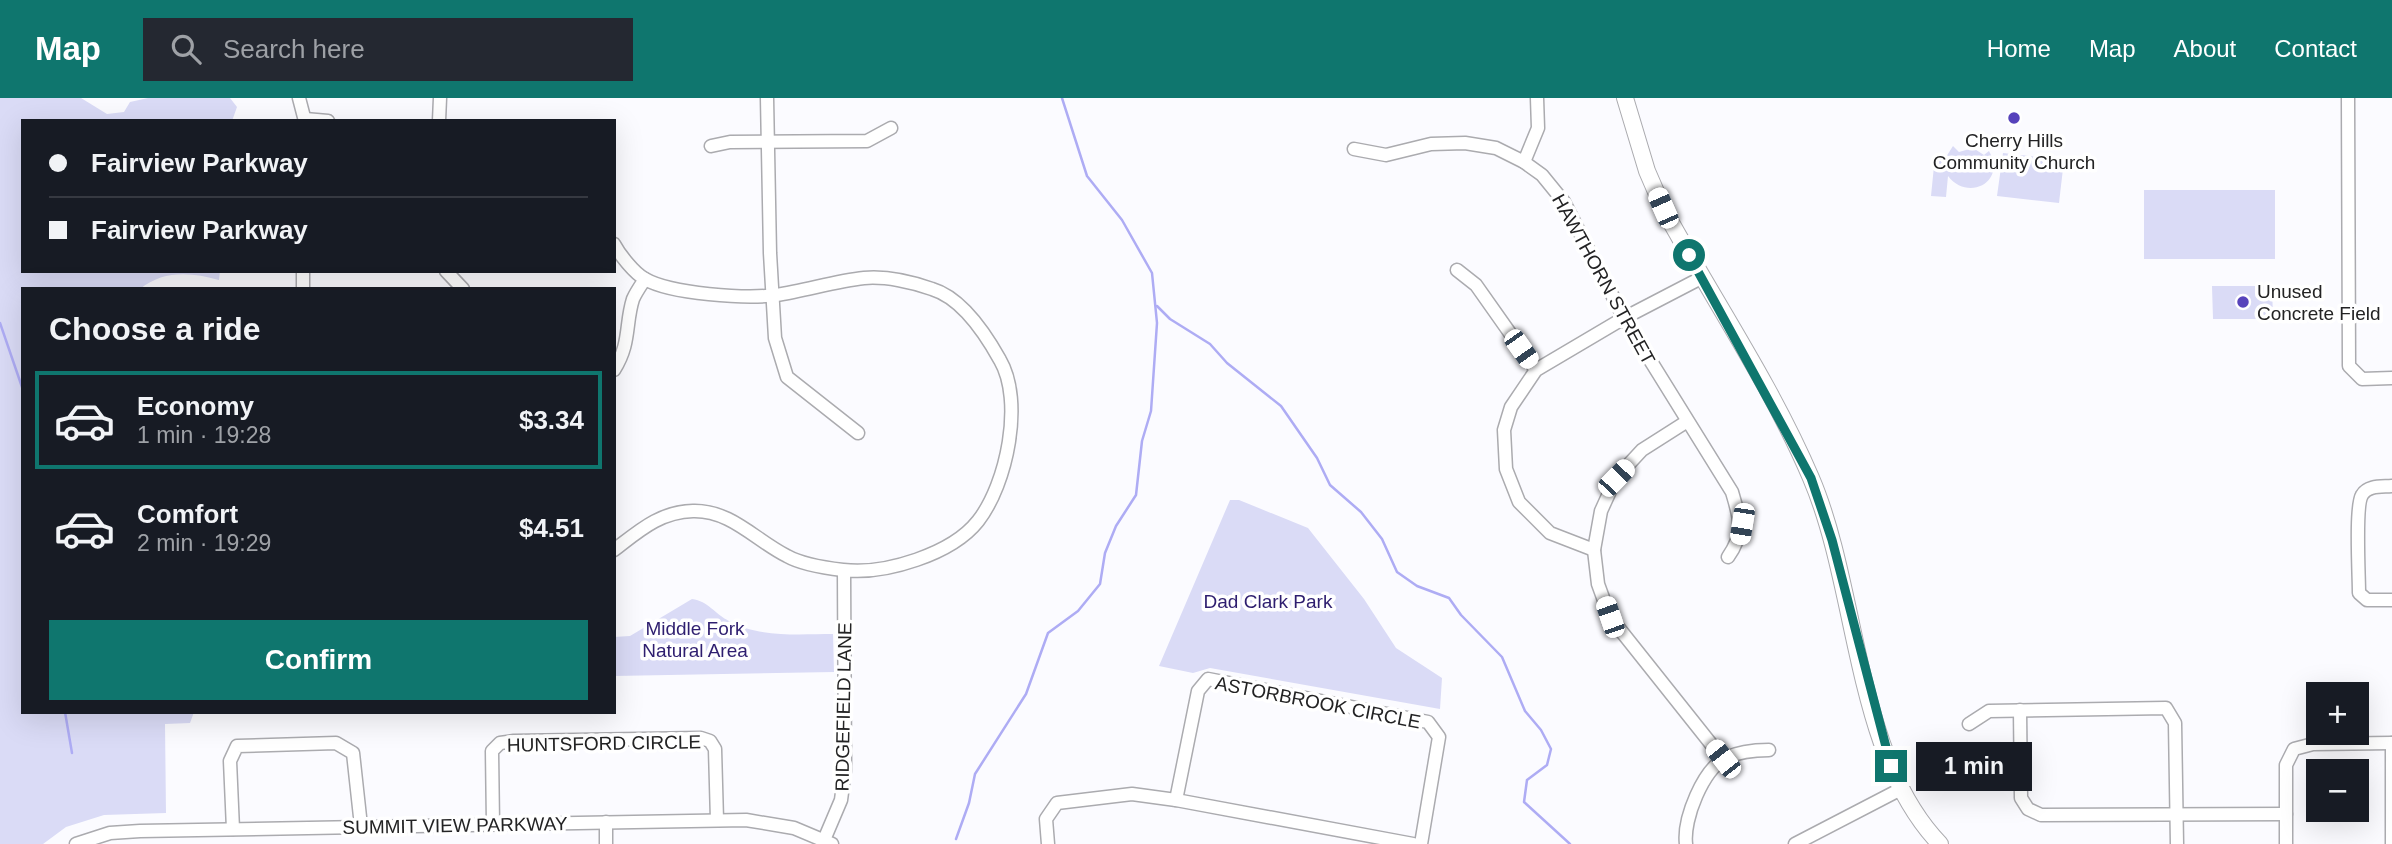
<!DOCTYPE html>
<html lang="en">
<head>
<meta charset="utf-8">
<style>
	:root { --surface:#171b24; --page:#242831; --text:#f1f3f6; --muted:#9ea1a6; --line:#363941; --accent:#0f766e }
	body { margin:0; font-family:Arial,sans-serif; background:var(--page); color:var(--text); height:100vh; display:flex; flex-direction:column; font-size:26px; white-space:nowrap }
	* { box-sizing:border-box; margin:0 }
	p { font-size:23px; color:var(--muted) }
	.icon { flex:none; width:38px; height:38px; fill:none; stroke:currentColor; stroke-width:2; stroke-linecap:round; stroke-linejoin:round }
	.map { position:relative; flex:1; overflow:hidden }
	.drawer { position:absolute; left:21px; top:189px; width:595px; height:427px; display:flex; flex-direction:column; background:var(--surface); border-radius:0px; box-shadow:0 7px 28px #0002 }
	.drawer>* { flex:none }
	.hud { position:absolute; left:21px; top:21px; width:595px; height:154px; border-radius:0px; box-shadow:0 7px 28px #0002; display:grid; align-content:center; height:154px; padding:0 28px; background:var(--surface) }
	.controls { position:absolute; left:2306px; top:584px; display:grid; gap:14px }
	.controls a { display:grid; place-items:center; width:63px; height:63px; border-radius:0px; background:var(--surface); box-shadow:0 7px 28px #0002; font-size:35px }
	.end { position:absolute; width:32px; height:32px; margin:-16px; border:9px solid #0f766e; background:#fff; box-shadow:0 0 0 4px #fff }
	.from { border-radius:50% }
	.bubble { position:absolute; height:49px; border-radius:0px; background:var(--surface); box-shadow:0 7px 28px #0002; font-size:23px; font-weight:800; line-height:49px; text-align:center }
	.car { position:absolute; width:21px; height:42px; margin:-21px -10px; border-radius:9px; box-shadow:0 0 5px 2px #0007; background:linear-gradient(#fff 24%,#345 0 40%,#fff 0 76%,#345 0 86%,#fff 0) }
	.hud b { display:flex; align-items:center; gap:24px; height:66px; font-size:26px }
	.hud b+b { border-top:2px solid var(--line) }
	.hud i { width:18px; height:18px; background:var(--text) }
	ul { padding:0; list-style:none }
	li { display:flex; align-items:center; gap:21px; height:98px; margin:0 14px 10px; padding:0 14px; border:4px solid transparent; border-radius:0px }
	li div { flex:1 }
	li b { display:block; font-size:26px }
	li em { font-style:normal; font-weight:800 }
	li.current { border-color:var(--accent) }
	li>.icon { width:63px; height:63px; stroke-width:1.5 }
	h2 { padding:0 28px; font-size:32px; line-height:84px }
	.action { display:flex; gap:14px; margin-top:auto; padding:14px 28px }
	.action a { flex:1; height:80px; border-radius:0px; background:var(--accent); color:#fff; font-size:28px; font-weight:800; line-height:80px; text-align:center }
	header { display:flex; align-items:center; gap:42px; box-sizing:border-box; height:98px; padding:0 35px; background:var(--accent); color:#fff }
	header strong { font-size:33px }
	nav { display:flex; gap:38px; margin-inline-start:auto; font-size:24px }
	.search { width:490px; height:63px; background:var(--page); display:flex; align-items:center; gap:18px; box-sizing:border-box; padding:0 24px; border-radius:0px; color:var(--muted); font-size:26px }
	.map>svg:first-child { display:block }
</style>
</head>
<body>
<header>
<strong>Map</strong>
<div class="search"><svg class="icon" aria-label="search" viewBox="0 0 24 24"><circle cx="10" cy="10" r="6"/><path d="M15 15l6 6"/></svg>Search here</div>
<nav><a>Home</a><a>Map</a><a>About</a><a>Contact</a></nav>
</header>
<div class="map">
<svg width="2392" height="746" viewBox="0 0 2392 746">
	<rect width="100%" height="100%" fill="#fbfbff"/>
	<g fill="#dadbf6">
		<path d="M 0,0 L 81,0 L 107,16 L 124,14 L 130,4 L 148,0 L 230,0 L 237,9 L 232,23 L 23,23 L 23,173 L 220,173 L 219,182 C 191,174 163,172 140,191 L 23,191 L 23,614 L 194,614 L 190,625 L 165,626 L 166,715 L 104,717 L 66,729 L 43,746 L 0,746 Z"/>
		<path d="M 1953,48 L 1959,54 L 1973,50 L 1984,57 L 1989,53 C 2007,84 1968,104 1948,78 L 1946,99 L 1931,98 L 1935,58 L 1946,59 Z"/>
		<path d="M 2003,55 L 2064,62 L 2059,105 L 1997,98 Z"/>
		<rect x="2144" y="92" width="131" height="69"/>
		<path d="M 2212,188 L 2272,188 L 2273,221 L 2213,221 Z"/>
		<path d="M 1230,402 L 1239,402 L 1308,430 L 1364,501 L 1396,550 L 1442,580 L 1440,611 L 1210,570 L 1193,575 L 1159,568 Z"/>
		<path d="M 692,501 C 708,503 715,516 729,523 C 760,540 799,536 833,536 L 834,574 L 614,578 L 614,539 L 630,538 Z"/>
	</g>
	<g fill="none" stroke-linecap="round" stroke-linejoin="round">
		<g stroke="#aeacf4" stroke-width="2.5">
			<path d="M 1157,208 L 1170,221 L 1210,246 L 1227,265 L 1281,308 L 1317,360 L 1330,387 L 1361,414 L 1382,441 L 1397,474 L 1417,488 L 1449,500 L 1461,517 L 1502,559 L 1525,613 L 1541,632 L 1551,651 L 1547,667 L 1527,682 L 1524,704 L 1570,746"/>
			<path d="M 0,225 L 23,292"/>
			<path d="M 65,614 L 72,655"/>
			<path d="M 956,741 L 969,705 L 975,676 L 1026,596 L 1048,535 L 1078,513 L 1100,486 L 1105,455 L 1116,428 L 1136,397 L 1142,343 L 1151,313 L 1157,225 L 1152,175 L 1122,122 L 1087,78 L 1062,0"/>
		</g>
		<g stroke="#ababaf" stroke-width="15">
			<g id="minor">
				<path d="M 299,0 L 305,23"/>
				<path d="M 767,0 L 770,155 L 775,240 L 787,279 L 858,335"/>
				<path d="M 2348,0 L 2349,268 L 2362,281 L 2392,280"/>
				<path d="M 305,21 L 328,23"/>
				<path d="M 439,23 L 440,0"/>
				<path d="M 711,48 L 730,44 L 867,43 L 891,30"/>
				<path d="M 1354,51 L 1386,57 L 1431,46 L 1465,45 L 1496,50 L 1524,64 L 1542,77 L 1564,104 L 1624,220 L 1732,394 C 1740,421 1745,435 1728,459"/>
				<path d="M 1524,64 L 1538,30 L 1537,0"/>
				<path d="M 614,146 C 620,157 634,175 645,181 C 671,196 746,201 776,197 C 805,193 835,183 864,180 C 885,178 912,184 932,191 C 962,200 985,235 1000,262 C 1024,303 1007,386 978,423 C 952,456 885,477 843,472 C 826,470 801,466 787,458 C 755,442 731,412 693,413 C 659,414 639,433 614,452"/>
				<path d="M 1457,172 L 1476,187 L 1536,272"/>
				<path d="M 446,173 L 463,191"/>
				<path d="M 303,191 L 303,173"/>
				<path d="M 614,272 C 631,245 625,226 633,201 C 636,194 641,187 645,181"/>
				<path d="M 1686,324 L 1642,352 L 1616,380 L 1601,413 L 1594,452 L 1598,486 L 1610,519 L 1723,661"/>
				<path d="M 2392,388 C 2382,389 2368,387 2362,397 C 2355,408 2359,477 2359,495 L 2367,502 L 2392,502"/>
				<path d="M 1594,452 L 1550,435 L 1519,404 L 1506,371 L 1504,332 L 1511,309 L 1536,272 L 1624,220 L 1701,180"/>
				<path d="M 2020,612 L 2021,700 L 2028,711 L 2041,717 L 2286,716"/>
				<path d="M 1969,626 L 1989,613 L 2166,610 L 2175,625 L 2177,746"/>
				<path d="M 2392,645 L 2392,746"/>
				<path d="M 1176,702 L 1198,593 L 1208,581 L 1428,624 L 1439,639 L 1421,746"/>
				<path d="M 606,724 L 606,746"/>
				<path d="M 493,726 L 492,653 L 500,645 L 514,643 L 701,640 L 710,643 L 715,651 L 717,722"/>
				<path d="M 233,731 L 230,663 L 237,648 L 336,645 L 353,655 L 361,728"/>
				<path d="M 824,742 L 841,702 L 845,672 L 844,473"/>
				<path d="M 76,746 L 110,735 L 140,733 L 746,722 L 794,730 L 832,746"/>
				<path d="M 1048,746 L 1046,721 L 1057,705 L 1132,696 L 1176,702 L 1413,746"/>
				<path d="M 1686,746 C 1683,721 1703,671 1726,660 C 1740,653 1754,652 1769,652"/>
				<path d="M 1795,746 L 1901,691"/>
				<path d="M 2286,746 L 2286,667 L 2294,651 L 2313,646 L 2392,645"/>
			</g>
		</g>
		<g stroke="#ababaf" stroke-width="18">
			<path id="major" d="M 1625,0 L 1647,73 L 1663,110 C 1712,200 1771,286 1811,380 C 1859,492 1854,657 1940,746"/>
		</g>
		<use href="#minor" stroke="#fff" stroke-width="12"/>
		<use href="#major" stroke="#fff" stroke-width="16"/>
	</g>
	<g fill="none" stroke-linecap="round" stroke-linejoin="round">
		<path stroke="#0f766e" stroke-width="9" d="M 1689,157 L 1811,380 L 1832,442 L 1891,668"/>
	</g>
	<g fill="#5743bb" stroke="#fff" stroke-width="2.5">
		<circle cx="2014" cy="20" r="7"/>
		<circle cx="2243" cy="204" r="7"/>
	</g>
	<g text-anchor="middle" stroke-width="7" stroke-linejoin="round" paint-order="stroke">
		<g font-size="19" fill="#232324" stroke="#fff">
			<text x="2014" y="49">Cherry Hills<tspan x="2014" dy="22">Community Church</tspan></text>
			<text x="2257" y="200" text-anchor="start">Unused<tspan x="2257" dy="22">Concrete Field</tspan></text>
		</g>
		<g font-size="19" fill="#232324" stroke="#fff">
			<text transform="translate(1604 181) rotate(61)" y="7">HAWTHORN STREET</text>
			<text transform="translate(1318 604) rotate(11)" y="7">ASTORBROOK CIRCLE</text>
			<text transform="translate(843 609) rotate(-89)" y="7">RIDGEFIELD LANE</text>
			<text transform="translate(604 645) rotate(-1)" y="7">HUNTSFORD CIRCLE</text>
			<text transform="translate(455 727) rotate(-1)" y="7">SUMMIT VIEW PARKWAY</text>
		</g>
		<g font-size="19" fill="#2e1e6f" stroke="#fff">
			<text x="1268" y="510">Dad Clark Park</text>
			<text x="695" y="537">Middle Fork<tspan x="695" dy="22">Natural Area</tspan></text>
		</g>
	</g>
</svg>
<div class="controls">
<a>+</a>
<a>−</a>
</div>
<i class="end from" style="left:1689px;top:157px"></i>
<i class="end" style="left:1891px;top:668px"></i>
<div class="bubble" style="left:1916px;top:644px;width:116px">1 min</div>
<i class="car" style="left:1663px;top:110px;rotate:336deg"></i>
<i class="car" style="left:1521px;top:251px;rotate:145deg"></i>
<i class="car" style="left:1616px;top:380px;rotate:44deg"></i>
<i class="car" style="left:1742px;top:426px;rotate:189deg"></i>
<i class="car" style="left:1610px;top:519px;rotate:341deg"></i>
<i class="car" style="left:1723px;top:661px;rotate:322deg"></i>
<div class="hud">
<b><i class="from"></i>Fairview Parkway</b>
<b><i></i>Fairview Parkway</b>
</div>
<section class="drawer">
<h2>Choose a ride</h2>
<ul>
<li class="current"><svg class="icon" aria-label="car" viewBox="0 0 24 24"><path d="M5 17H2v-5l4-1 3-4h7l3 4 3 1v5h-3M9 17h6M6 11h13"/><circle cx="7" cy="17" r="2"/><circle cx="17" cy="17" r="2"/></svg><div><b>Economy</b><p>1 min · 19:28</p></div><em>$3.34</em></li>
<li><svg class="icon" aria-label="car" viewBox="0 0 24 24"><path d="M5 17H2v-5l4-1 3-4h7l3 4 3 1v5h-3M9 17h6M6 11h13"/><circle cx="7" cy="17" r="2"/><circle cx="17" cy="17" r="2"/></svg><div><b>Comfort</b><p>2 min · 19:29</p></div><em>$4.51</em></li>
</ul>
<div class="action"><a>Confirm</a></div>
</section>
</div>
</body>
</html>
